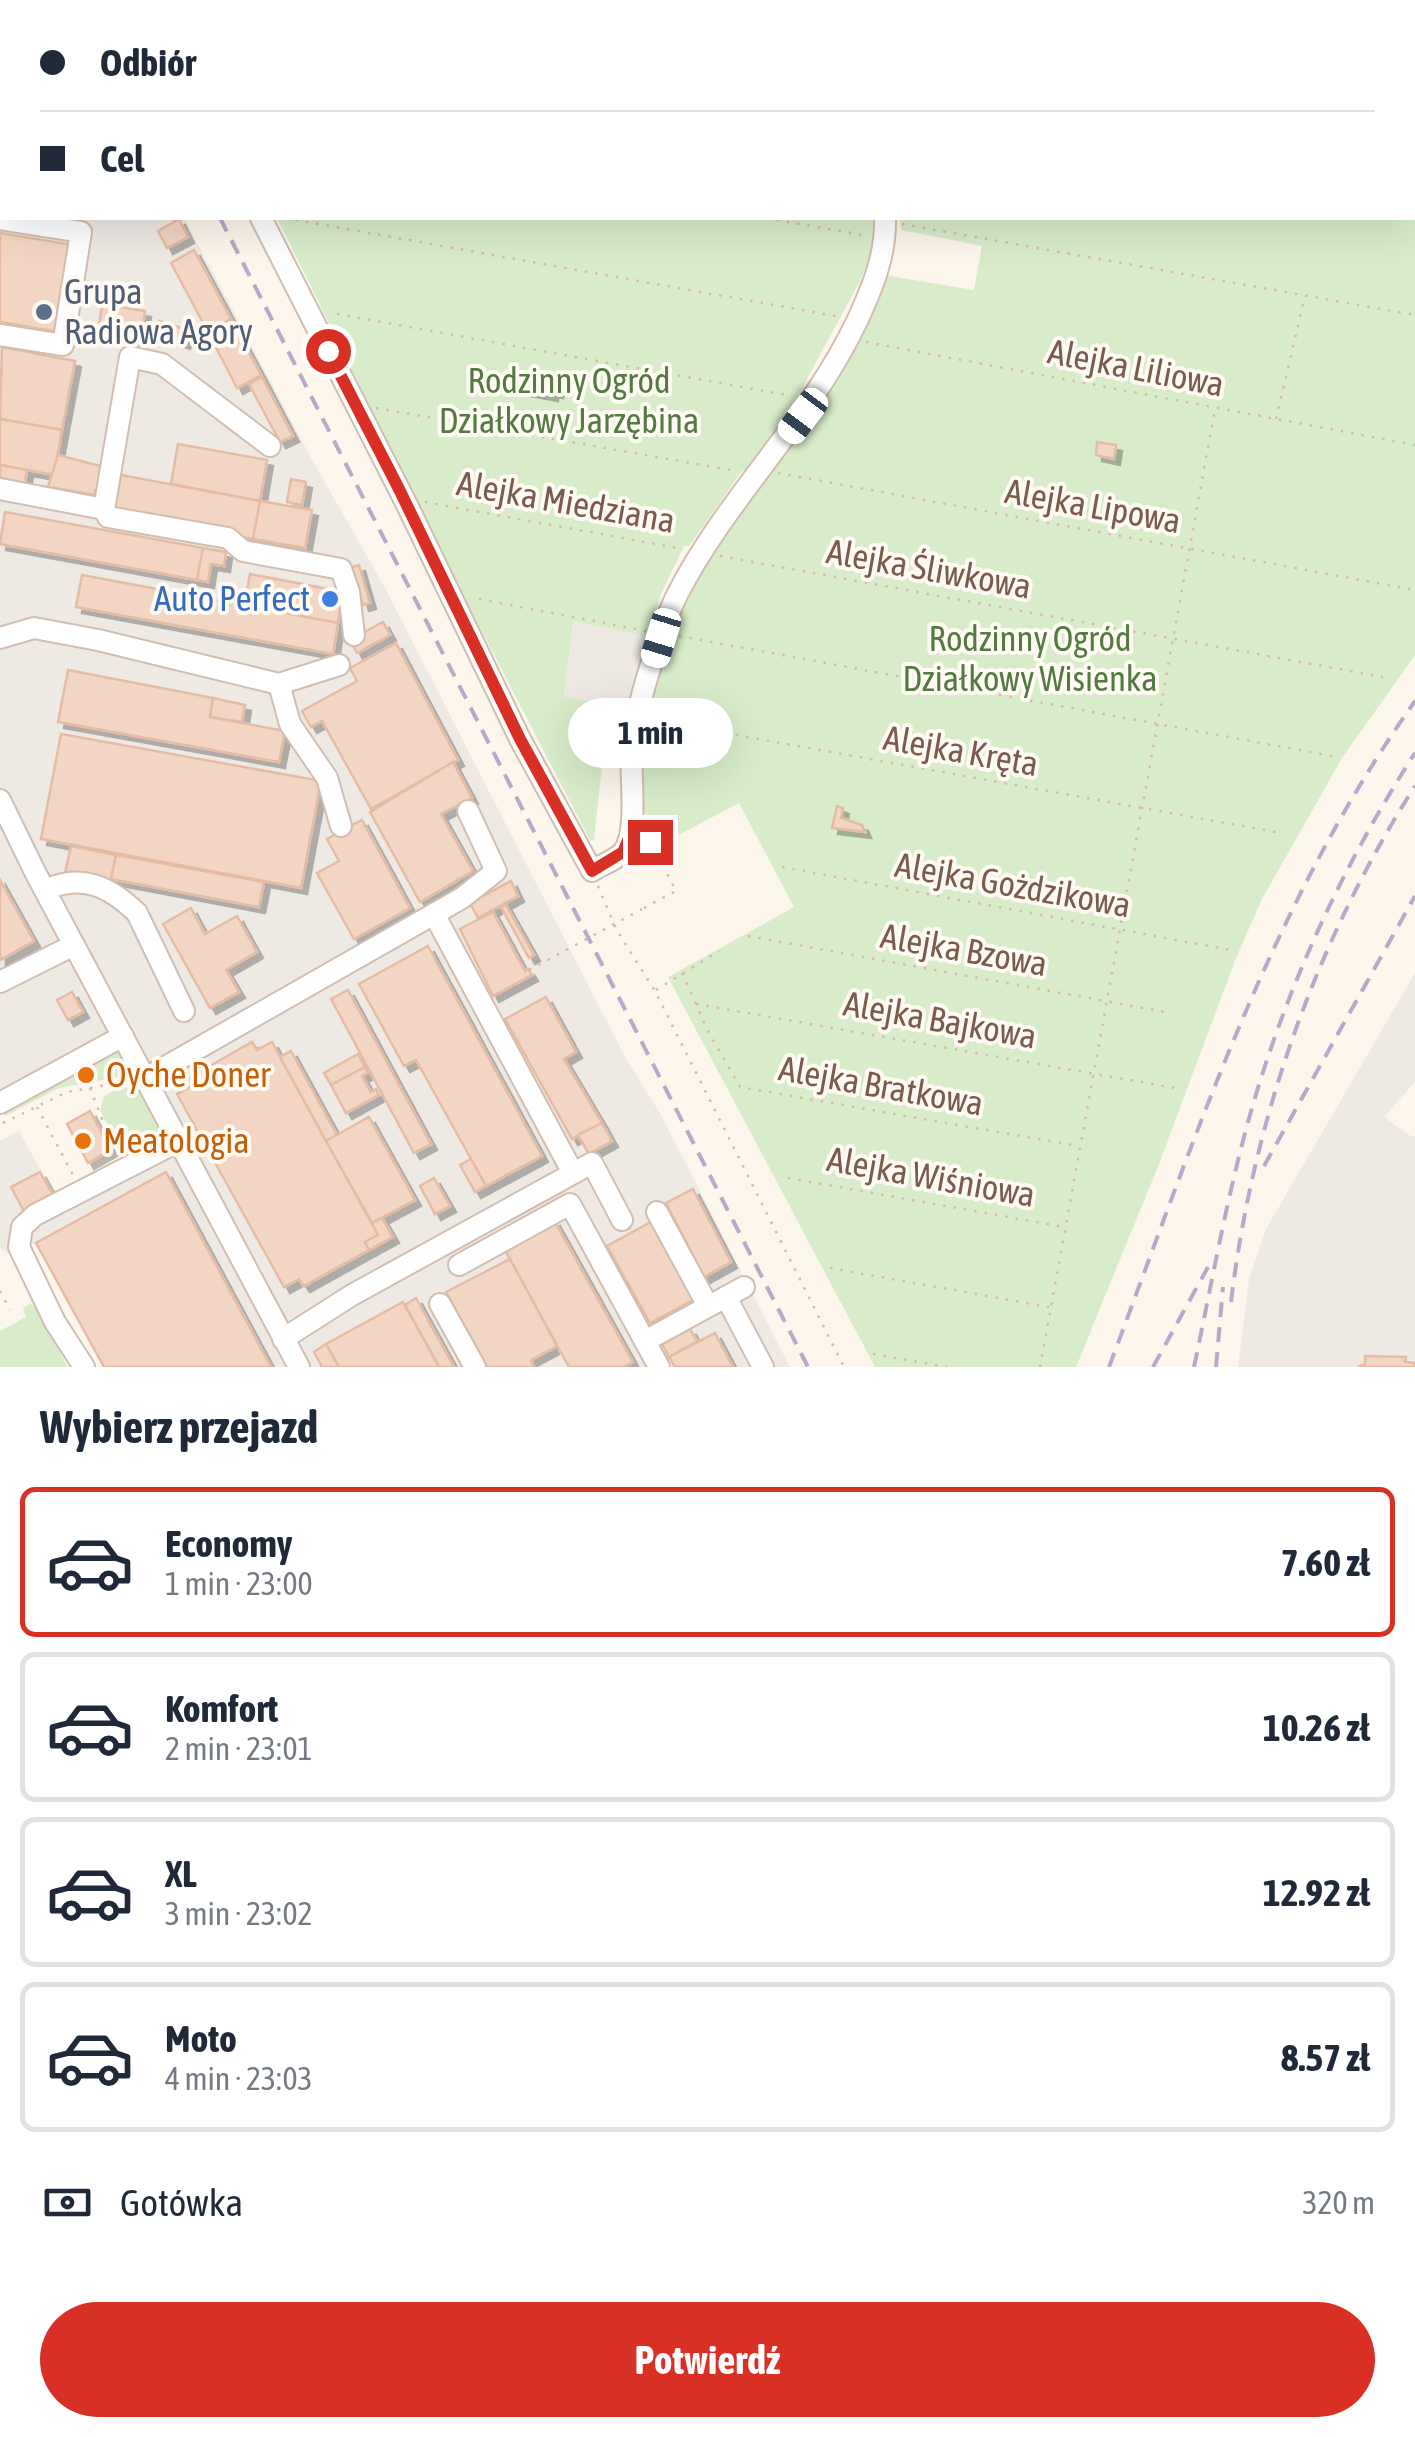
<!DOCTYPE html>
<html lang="pl">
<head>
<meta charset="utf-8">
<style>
	:root { --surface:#fff; --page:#f6f6f7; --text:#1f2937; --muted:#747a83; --line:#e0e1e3; --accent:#d93025 }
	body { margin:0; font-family:"Asap Condensed",sans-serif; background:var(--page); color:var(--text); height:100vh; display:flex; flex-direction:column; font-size:38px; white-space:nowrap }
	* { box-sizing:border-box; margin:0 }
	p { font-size:32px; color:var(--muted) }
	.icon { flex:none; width:55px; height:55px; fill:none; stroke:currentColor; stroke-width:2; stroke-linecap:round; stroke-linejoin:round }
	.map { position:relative; height:1367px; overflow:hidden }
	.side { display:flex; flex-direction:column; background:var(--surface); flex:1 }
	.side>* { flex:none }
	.top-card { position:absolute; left:0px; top:0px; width:1415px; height:220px; box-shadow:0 10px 40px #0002; display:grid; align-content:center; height:220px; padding:0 40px; background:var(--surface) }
	.end { position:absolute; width:45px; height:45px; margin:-22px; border:12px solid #d93025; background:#fff; box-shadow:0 0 0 5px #fff }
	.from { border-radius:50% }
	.bubble { position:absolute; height:70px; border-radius:35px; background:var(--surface); box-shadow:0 10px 40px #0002; font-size:32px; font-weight:700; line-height:70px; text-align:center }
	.car { position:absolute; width:30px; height:60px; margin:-30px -15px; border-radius:12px; box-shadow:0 0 8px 2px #0007; background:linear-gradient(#fff 24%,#345 0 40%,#fff 0 76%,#345 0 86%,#fff 0) }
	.top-card b { display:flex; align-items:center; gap:35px; height:95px; font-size:38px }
	.top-card b+b { border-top:2px solid var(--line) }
	.top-card i { width:25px; height:25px; background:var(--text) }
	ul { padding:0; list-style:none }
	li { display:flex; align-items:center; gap:30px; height:150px; margin:0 20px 15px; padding:0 20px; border:5px solid var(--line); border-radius:15px }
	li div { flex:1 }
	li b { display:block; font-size:38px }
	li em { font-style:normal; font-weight:700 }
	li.active { border-color:var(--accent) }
	li>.icon { width:90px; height:90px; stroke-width:1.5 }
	h2 { padding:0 40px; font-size:45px; line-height:120px }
	.pay { display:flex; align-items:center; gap:25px; height:110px; padding:0 40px; font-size:38px }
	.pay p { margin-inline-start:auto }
	.button { display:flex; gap:20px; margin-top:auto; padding:20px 40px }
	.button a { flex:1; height:115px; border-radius:60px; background:var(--accent); color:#fff; font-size:40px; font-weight:700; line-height:115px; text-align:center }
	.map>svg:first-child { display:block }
</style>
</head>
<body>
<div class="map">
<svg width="1415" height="1367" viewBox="0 0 1415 1367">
	<defs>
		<filter id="shadow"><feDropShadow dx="6" dy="6" stdDeviation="0" flood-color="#0004"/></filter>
	</defs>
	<rect width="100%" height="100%" fill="#fdf6ec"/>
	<g fill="#efe9e4">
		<path d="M 0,0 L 85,2 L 2,2 L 2,218 L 184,218 L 311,458 L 384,586 L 625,1057 L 661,1115 L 790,1367 L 104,1367 L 37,1243 L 6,1253 L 0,1247 L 0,1141 L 19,1131 L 64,1214 L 188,1147 L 122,1024 L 0,1090 Z"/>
		<path d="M 573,620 L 655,638 L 632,711 L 564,696 Z"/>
		<path d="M 1415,973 L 1415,1082 L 1384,1117 L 1412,1137 L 1415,1136 L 1415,1367 L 1238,1367 L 1249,1279 L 1266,1229 Z"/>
	</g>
	<g fill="#d8ecc9">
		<path d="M 169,0 L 841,0 L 170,2 Z"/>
		<path d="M 904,0 L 1415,0 L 1415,655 L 1342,758 L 1262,899 L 1236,958 L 1159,1164 L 1076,1367 L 875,1367 L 668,977 L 794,907 L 739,803 L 658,846 L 637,793 L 644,724 L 668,641 L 672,639 L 677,630 C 674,606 693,581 705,560 L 711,557 L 774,468 L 884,275 L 974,290 L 982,246 L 901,230 L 900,218 L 1412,218 L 1412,2 L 904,2 Z"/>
		<path d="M 277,218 L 874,218 L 872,253 L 860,281 L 802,388 L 748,469 L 742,471 L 689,546 L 684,546 L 661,594 L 646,636 L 573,621 L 564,696 L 617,707 L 603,757 L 594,840 L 590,840 L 465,599 Z"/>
		<path d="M 120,1052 L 127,1063 L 127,1071 L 118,1077 L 59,1088 L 5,1116 L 1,1109 L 106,1053 Z"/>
		<path d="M 121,1087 C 152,1087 156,1117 167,1141 L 125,1159 L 100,1110 L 104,1096 Z"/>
		<path d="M 30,1304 L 34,1305 L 68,1367 L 0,1367 L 0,1331 L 26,1317 L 23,1308 Z"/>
	</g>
	<g fill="#f3d5c3" stroke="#e6bba3" stroke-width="2.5" filter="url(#shadow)">
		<path d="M 0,44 L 2,45 L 0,161 Z"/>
		<path d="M 179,219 L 188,237 L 167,248 L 158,231 Z"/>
		<path d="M 0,233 L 73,245 L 59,332 L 0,322 Z"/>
		<path d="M 194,250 L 231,319 L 208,332 L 171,263 Z"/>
		<path d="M 102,304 L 145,311 L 141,340 L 98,334 Z"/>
		<path d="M 231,319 L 261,375 L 237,388 L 208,332 Z"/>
		<path d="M 159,321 L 188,330 L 184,343 L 155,333 Z"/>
		<path d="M 2,347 L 75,361 L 62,430 L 0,419 Z"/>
		<path d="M 262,377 L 293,436 L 280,442 L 249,384 Z"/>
		<path d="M 521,378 L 549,385 L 550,378 L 559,379 L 557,392 L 552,391 L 552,395 L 519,389 Z"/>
		<path d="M 0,419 L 62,430 L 54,475 L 0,465 Z"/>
		<path d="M 1097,442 L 1116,445 L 1114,459 L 1096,455 Z"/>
		<path d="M 178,444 L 267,460 L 260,501 L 171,484 Z"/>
		<path d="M 58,455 L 104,467 L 100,492 L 95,491 L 95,495 L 48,487 Z"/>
		<path d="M 0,465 L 27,470 L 25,483 L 0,478 Z"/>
		<path d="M 121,475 L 260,501 L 253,539 L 114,513 Z"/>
		<path d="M 291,479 L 306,482 L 302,505 L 287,502 Z"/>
		<path d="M 260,501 L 312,510 L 305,548 L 253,539 Z"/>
		<path d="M 5,512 L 203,548 L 197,580 L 0,544 Z"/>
		<path d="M 203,548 L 226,552 L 224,566 L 211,564 L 208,582 L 197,580 Z"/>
		<path d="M 359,565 L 370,603 L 363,605 L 352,567 Z"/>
		<path d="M 250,574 L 344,592 L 338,623 L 244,606 Z"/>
		<path d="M 82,575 L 338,623 L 333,654 L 76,607 Z"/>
		<path d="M 383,622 L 390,635 L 357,653 L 350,640 Z"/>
		<path d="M 396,643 L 458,760 L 371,809 L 322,721 L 311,727 L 302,711 L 357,681 L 350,668 Z"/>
		<path d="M 68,670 L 213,698 L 210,717 L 285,731 L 279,762 L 58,722 Z"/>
		<path d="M 213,698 L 245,705 L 242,722 L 210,717 Z"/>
		<path d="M 61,734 L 321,781 L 301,888 L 41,839 Z"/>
		<path d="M 453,762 L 472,798 L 441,814 L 473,871 L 420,902 L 370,812 Z"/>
		<path d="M 837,806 L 843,808 L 841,818 L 862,825 L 865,832 L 832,828 Z"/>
		<path d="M 362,820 L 410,908 L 354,939 L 317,873 L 339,861 L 327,839 Z"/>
		<path d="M 71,846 L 116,855 L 111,882 L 65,873 Z"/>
		<path d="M 116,855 L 264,882 L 259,907 L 111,879 Z"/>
		<path d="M 0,880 L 34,941 L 0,960 Z"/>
		<path d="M 511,881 L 518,896 L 478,918 L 470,903 Z"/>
		<path d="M 506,905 L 534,955 L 529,958 L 501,907 Z"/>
		<path d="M 191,908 L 205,934 L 237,916 L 257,952 L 226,970 L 239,992 L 210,1008 L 163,924 Z"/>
		<path d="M 493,912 L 525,971 L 528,969 L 532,975 L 493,996 L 460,929 Z"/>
		<path d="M 428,946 L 542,1156 L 486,1186 L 416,1060 L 404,1066 L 359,984 Z"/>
		<path d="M 348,990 L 431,1144 L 414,1153 L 331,999 Z"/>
		<path d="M 72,992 L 83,1012 L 68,1020 L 57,1000 Z"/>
		<path d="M 546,997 L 576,1052 L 564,1059 L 602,1123 L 572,1139 L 505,1019 Z"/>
		<path d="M 252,1042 L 257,1050 L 272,1042 L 378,1235 L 365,1242 L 369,1250 L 304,1286 L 299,1279 L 284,1287 L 177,1094 L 193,1085 L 189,1078 Z"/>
		<path d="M 291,1051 L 337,1135 L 326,1141 L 280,1057 Z"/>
		<path d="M 358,1054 L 365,1067 L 331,1085 L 324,1073 Z"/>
		<path d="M 365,1067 L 368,1073 L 362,1076 L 371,1092 L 376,1089 L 379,1095 L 346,1113 L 331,1085 Z"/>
		<path d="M 90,1111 L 111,1150 L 88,1163 L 67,1124 Z"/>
		<path d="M 369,1117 L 415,1200 L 372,1223 L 326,1141 Z"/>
		<path d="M 602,1123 L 612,1141 L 589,1154 L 578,1135 Z"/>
		<path d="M 471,1159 L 486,1186 L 475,1192 L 460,1165 Z"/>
		<path d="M 40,1172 L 53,1195 L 24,1211 L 11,1187 Z"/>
		<path d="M 166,1172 L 271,1367 L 104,1367 L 36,1243 Z"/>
		<path d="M 434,1178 L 450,1206 L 435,1214 L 420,1186 Z"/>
		<path d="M 693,1189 L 731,1262 L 704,1277 L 666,1203 Z"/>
		<path d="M 382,1218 L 393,1237 L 369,1250 L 365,1242 L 378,1235 L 372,1223 Z"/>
		<path d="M 554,1220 L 633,1362 L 624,1367 L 569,1367 L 509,1258 L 504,1247 Z"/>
		<path d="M 651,1222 L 695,1299 L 650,1323 L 607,1246 Z"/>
		<path d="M 510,1259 L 557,1346 L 531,1360 L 534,1367 L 487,1367 L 446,1292 Z"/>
		<path d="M 416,1298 L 454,1367 L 439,1367 L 405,1305 Z"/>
		<path d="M 403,1302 L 439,1367 L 339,1367 L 326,1344 Z"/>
		<path d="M 690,1329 L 697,1341 L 669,1357 L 662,1344 Z"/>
		<path d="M 715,1333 L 733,1367 L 675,1367 L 669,1357 Z"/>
		<path d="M 326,1344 L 339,1367 L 322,1367 L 314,1352 Z"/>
		<path d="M 1365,1356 L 1406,1357 L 1405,1362 L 1415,1363 L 1415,1367 L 1358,1367 L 1365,1364 Z"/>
	</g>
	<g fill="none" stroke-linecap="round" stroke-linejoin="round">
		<g stroke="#d1beb0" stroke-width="24">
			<g id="minor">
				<path d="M 153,0 L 154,2"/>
				<path d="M 886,0 L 886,2"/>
				<path d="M 261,218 L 408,507 L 520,739 L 592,871 C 601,865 618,859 624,851 C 639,829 629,773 632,745 C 636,707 661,627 678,593 C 728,496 810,421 858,319 C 873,286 886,255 885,218"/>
				<path d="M 0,219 L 81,232 L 63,345 L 0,335"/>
				<path d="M 0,489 L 104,509 L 108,517 L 228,538 L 243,551 L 341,569 L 349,592 L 354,635"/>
				<path d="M 104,509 L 130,357 L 162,364 L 270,446"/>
				<path d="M 0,638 L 34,628 L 98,640 L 279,684 L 339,665"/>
				<path d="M 279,684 L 290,724 L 327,778 L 341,826"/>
				<path d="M 0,800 L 35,872 L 299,1367"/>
				<path d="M 631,831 L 650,841 L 654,849"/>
				<path d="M 45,890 C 81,873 109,886 137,913 L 184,1011"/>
				<path d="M 434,914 L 573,1173"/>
				<path d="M 0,982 L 74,945"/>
				<path d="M 146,1078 L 462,898 L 496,871 L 468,811"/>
				<path d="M 0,1103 L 123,1036"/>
				<path d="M 657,1212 L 708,1306"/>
				<path d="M 459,1265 L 570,1204 L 659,1367"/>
				<path d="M 726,1297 L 763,1367"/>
				<path d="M 440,1304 L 475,1367"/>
				<path d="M 283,1339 L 352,1295 L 592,1163 L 622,1220"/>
				<path d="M 645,1341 L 744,1287"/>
				<path d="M 84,1367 L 55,1322 L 19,1247 L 22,1227 L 35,1215 L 179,1141"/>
			</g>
		</g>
		<g stroke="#d9b8a5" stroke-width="2.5" stroke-dasharray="2.5 8" stroke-linecap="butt">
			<path d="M 692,0 L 702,2"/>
			<path d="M 977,0 L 990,2"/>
			<path d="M 843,2 L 844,0"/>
			<path d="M 1412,80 L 1415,80"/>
			<path d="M 1412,193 L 1415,194"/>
			<path d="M 285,218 L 841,317"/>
			<path d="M 766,218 L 868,236"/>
			<path d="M 902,224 L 1415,315"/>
			<path d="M 337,314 L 792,396"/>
			<path d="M 866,342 L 1415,445"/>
			<path d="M 376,408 L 737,471"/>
			<path d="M 1276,419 L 1305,296"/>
			<path d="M 778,473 L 1415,590"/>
			<path d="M 425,502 L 683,549"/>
			<path d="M 720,556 L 1383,677"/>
			<path d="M 479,599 L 646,631"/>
			<path d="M 679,636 L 1332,756"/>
			<path d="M 653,720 L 1276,832"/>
			<path d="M 782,867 L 1236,951"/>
			<path d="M 598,886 L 616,929 L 655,991 L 844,1367"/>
			<path d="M 644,908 L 676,891 L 662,863"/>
			<path d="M 748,936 L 1171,1013"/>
			<path d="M 682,973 L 707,1029 L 740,1087 L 1078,1146"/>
			<path d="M 656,990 L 719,951"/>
			<path d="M 696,1004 L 1175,1088"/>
			<path d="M 90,1088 L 116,1155"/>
			<path d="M 37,1107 L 73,1175"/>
			<path d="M 3,1123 L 67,1092 L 128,1081"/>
			<path d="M 788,1178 L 1064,1227"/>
			<path d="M 830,1268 L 1049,1307"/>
			<path d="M 0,1291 L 10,1310"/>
			<path d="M 873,1354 L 947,1367"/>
			<path d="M 1040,1367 L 1215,409"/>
		</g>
		<use href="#minor" stroke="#fff" stroke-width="20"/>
		<g stroke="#b9a8c9" stroke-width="4" stroke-dasharray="15 10" stroke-linecap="butt">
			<path d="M 108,0 L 110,2"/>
			<path d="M 220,218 L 808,1367"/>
			<path d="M 1264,1166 L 1415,896"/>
			<path d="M 1231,1302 C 1253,1120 1316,941 1415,786"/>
			<path d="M 1109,1367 C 1197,1134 1270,906 1415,701"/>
			<path d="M 1153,1367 L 1208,1267"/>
			<path d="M 1194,1367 C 1215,1268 1232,1166 1264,1069 C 1300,958 1352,851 1415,753"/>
			<path d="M 1216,1367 L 1223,1287"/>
		</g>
		<path stroke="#d9b8a5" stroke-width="2.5" stroke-dasharray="2.5 8" stroke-linecap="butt" d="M 529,970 L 644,908"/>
	</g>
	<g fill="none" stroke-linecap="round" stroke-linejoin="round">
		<path stroke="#d93025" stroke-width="12" d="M 328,351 L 399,489 L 520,739 L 592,871 L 623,852 L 632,831 L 650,842"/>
	</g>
	<circle fill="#5c6f8a" stroke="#fffaf3" stroke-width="4" cx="44" cy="312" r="10"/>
	<circle fill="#3f7fe0" stroke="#fffaf3" stroke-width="4" cx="330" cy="599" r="10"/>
	<g fill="#e8710a" stroke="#fffaf3" stroke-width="4">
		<circle cx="86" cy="1075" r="10"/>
		<circle cx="83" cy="1141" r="10"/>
	</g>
	<g text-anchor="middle" stroke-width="8" stroke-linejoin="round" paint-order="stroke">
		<g font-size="35" fill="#4e5e75" stroke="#fffaf3" text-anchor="start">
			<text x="64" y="304">Grupa<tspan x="64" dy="40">Radiowa Agory</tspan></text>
		</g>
		<g font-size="35" fill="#7a5c4d" stroke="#fffaf3">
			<text transform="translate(1136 368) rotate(11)" y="12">Alejka Liliowa</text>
			<text transform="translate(566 502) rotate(10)" y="12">Alejka Miedziana</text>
			<text transform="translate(1093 506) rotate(10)" y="12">Alejka Lipowa</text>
			<text transform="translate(929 569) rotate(10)" y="12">Alejka Śliwkowa</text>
			<text transform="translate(961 751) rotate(10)" y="12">Alejka Kręta</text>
			<text transform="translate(1013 885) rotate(10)" y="12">Alejka Gożdzikowa</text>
			<text transform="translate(964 950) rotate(10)" y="12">Alejka Bzowa</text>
			<text transform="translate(940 1020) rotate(10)" y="12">Alejka Bajkowa</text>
			<text transform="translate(881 1086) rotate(10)" y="12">Alejka Bratkowa</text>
			<text transform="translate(931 1177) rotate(10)" y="12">Alejka Wiśniowa</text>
		</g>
		<g font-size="35" fill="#537a41" stroke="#fffaf3">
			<text x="569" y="393">Rodzinny Ogród<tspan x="569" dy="40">Działkowy Jarzębina</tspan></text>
			<text x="1030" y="651">Rodzinny Ogród<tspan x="1030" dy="40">Działkowy Wisienka</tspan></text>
		</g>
		<g font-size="35" fill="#366cbe" stroke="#fffaf3" text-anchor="end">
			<text x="310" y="611">Auto Perfect</text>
		</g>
		<g font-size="35" fill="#c56008" stroke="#fffaf3" text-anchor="start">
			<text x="106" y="1087">Oyche Doner</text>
			<text x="103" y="1153">Meatologia</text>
		</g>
	</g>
</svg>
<i class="end from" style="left:328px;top:351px"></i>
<i class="end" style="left:650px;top:842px"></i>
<div class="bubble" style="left:568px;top:698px;width:165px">1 min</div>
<i class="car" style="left:803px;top:416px;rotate:217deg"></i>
<i class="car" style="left:661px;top:638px;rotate:197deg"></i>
<div class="top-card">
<b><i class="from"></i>Odbiór</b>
<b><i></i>Cel</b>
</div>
</div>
<section class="side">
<h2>Wybierz przejazd</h2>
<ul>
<li class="active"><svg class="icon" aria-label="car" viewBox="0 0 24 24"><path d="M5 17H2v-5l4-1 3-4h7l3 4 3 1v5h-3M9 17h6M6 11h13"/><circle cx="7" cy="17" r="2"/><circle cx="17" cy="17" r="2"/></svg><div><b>Economy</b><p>1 min · 23:00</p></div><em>7.60 zł</em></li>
<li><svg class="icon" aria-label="car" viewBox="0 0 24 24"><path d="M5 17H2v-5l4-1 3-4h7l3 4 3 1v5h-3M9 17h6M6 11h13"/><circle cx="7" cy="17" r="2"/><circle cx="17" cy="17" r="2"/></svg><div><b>Komfort</b><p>2 min · 23:01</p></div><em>10.26 zł</em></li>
<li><svg class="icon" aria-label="car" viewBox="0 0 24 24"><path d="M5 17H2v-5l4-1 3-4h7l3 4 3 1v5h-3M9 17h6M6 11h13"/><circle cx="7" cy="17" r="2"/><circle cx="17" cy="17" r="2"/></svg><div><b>XL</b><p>3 min · 23:02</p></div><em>12.92 zł</em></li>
<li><svg class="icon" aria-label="car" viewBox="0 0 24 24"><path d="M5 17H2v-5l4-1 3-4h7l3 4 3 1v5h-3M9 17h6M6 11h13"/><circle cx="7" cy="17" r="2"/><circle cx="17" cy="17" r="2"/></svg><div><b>Moto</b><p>4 min · 23:03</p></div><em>8.57 zł</em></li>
</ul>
<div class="pay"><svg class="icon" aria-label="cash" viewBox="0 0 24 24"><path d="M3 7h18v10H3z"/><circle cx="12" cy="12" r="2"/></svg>Gotówka<p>320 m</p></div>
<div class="button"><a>Potwierdź</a></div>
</section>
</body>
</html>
